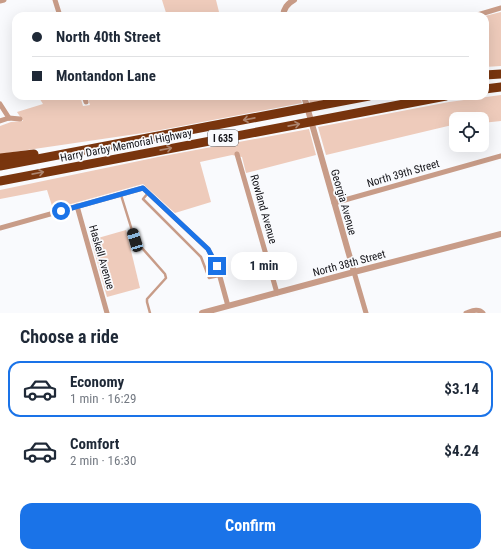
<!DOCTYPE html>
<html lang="en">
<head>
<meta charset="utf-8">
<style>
	:root { --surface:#fff; --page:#f2f2f3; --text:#1f2937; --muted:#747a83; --line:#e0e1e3; --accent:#1a73e8 }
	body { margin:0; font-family:"Roboto Condensed",sans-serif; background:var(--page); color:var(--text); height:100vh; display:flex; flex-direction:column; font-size:15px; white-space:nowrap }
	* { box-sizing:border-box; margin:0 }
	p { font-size:13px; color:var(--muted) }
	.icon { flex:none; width:22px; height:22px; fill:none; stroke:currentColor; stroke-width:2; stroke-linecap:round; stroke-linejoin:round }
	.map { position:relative; height:313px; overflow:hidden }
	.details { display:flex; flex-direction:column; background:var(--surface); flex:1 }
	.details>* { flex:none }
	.banner { position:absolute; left:12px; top:12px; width:477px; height:88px; border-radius:12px; box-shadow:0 4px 16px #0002; display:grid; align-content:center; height:88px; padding:0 20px; background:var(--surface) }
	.fabs { position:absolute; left:449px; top:112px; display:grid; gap:8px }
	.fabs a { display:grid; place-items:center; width:40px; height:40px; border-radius:8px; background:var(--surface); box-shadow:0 4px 16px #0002; font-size:20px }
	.end { position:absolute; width:18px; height:18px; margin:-9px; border:5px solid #1a73e8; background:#fff; box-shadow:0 0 0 2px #fff }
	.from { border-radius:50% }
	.bubble { position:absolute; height:28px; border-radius:12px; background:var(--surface); box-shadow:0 4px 16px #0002; font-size:13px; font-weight:700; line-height:28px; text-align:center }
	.car { position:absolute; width:12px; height:24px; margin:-12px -6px; border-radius:5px; box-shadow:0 0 3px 1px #0007; background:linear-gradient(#222 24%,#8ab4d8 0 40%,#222 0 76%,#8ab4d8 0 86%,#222 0) }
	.banner b { display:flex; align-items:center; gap:14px; height:38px; font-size:15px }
	.banner b+b { border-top:1px solid var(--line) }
	.banner i { width:10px; height:10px; background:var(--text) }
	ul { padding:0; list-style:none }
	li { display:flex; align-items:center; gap:12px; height:56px; margin:0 8px 6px; padding:0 12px; border:2px solid transparent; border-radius:12px }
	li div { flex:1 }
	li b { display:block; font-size:15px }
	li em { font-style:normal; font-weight:700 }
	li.active { border-color:var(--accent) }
	li>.icon { width:36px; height:36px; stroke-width:1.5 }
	h2 { padding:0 20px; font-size:18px; line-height:48px }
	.action { display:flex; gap:8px; margin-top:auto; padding:8px 20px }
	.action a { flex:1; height:46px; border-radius:12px; background:var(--accent); color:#fff; font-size:16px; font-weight:700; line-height:46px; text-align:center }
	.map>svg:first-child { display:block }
</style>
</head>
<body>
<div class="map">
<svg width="501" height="313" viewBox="0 0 501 313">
	<rect width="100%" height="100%" fill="#f9fafd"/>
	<g fill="#eecbbb">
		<path d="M 162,0 L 216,0 L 220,16 L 167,16 Z"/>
		<path d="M 501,12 L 501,66 L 485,67 L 485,16 Z"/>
		<path d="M 501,95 L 501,121 L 482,123 L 482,119 L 456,119 L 456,125 L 448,126 L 326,155 L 318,127 L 449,102 Z"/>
		<path d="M 38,96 L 80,96 L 83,106 L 90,105 L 87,96 L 300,96 L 302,103 L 150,132 L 0,154 L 0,126 L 11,122 L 23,121 L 17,112 L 43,104 Z"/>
		<path d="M 308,96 L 343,96 L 310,103 Z"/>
		<path d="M 309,129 L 316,155 L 246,173 L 242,157 L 232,155 L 200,162 L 211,202 L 175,213 L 143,184 L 53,209 L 47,190 L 0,199 L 0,190 L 158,157 Z"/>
		<path d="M 126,230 L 140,288 L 107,297 L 91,240 Z"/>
	</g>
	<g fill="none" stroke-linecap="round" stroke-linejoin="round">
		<g stroke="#c89c88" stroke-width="2.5">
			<path d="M 148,193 L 143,199 L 201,257 L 209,278 L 219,276"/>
			<path d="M 121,195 L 135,240 L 165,274 L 166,278 L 147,299 L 147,302 L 150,313"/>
		</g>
		<g stroke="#c89c88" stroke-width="5">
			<path d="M 55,0 L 60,16"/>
			<path d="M 0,1 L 4,0"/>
			<path d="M 474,16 L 501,8"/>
			<path d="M 84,96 L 86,102"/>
			<path d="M 0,104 L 9,118"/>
			<path d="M 0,121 L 9,118 L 20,119"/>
			<path d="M 237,154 L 277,293"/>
			<path d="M 334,203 L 501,156"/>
			<path d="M 77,206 L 107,313"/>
			<path d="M 0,228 L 143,188 L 208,249 L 217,266 L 228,306"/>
			<path d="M 354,272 L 366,313"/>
			<path d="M 466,313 C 472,311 478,308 483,313"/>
		</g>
		<g stroke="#c89c88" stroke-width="6">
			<path d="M 283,16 C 284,8 287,4 294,0"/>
			<path d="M 304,96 L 354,272"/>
			<path d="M 202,313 L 354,272 L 501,234"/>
		</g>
		<g stroke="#79350e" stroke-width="9">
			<path d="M 485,75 L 501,74"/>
			<path d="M 485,89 L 501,87"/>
			<path d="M 0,158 L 34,154"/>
			<path d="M 0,166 L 369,96"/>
			<path d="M 0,181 L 446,96"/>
		</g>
	</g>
	<defs><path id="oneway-shaft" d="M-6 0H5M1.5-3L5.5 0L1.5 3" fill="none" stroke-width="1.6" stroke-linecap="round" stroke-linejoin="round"/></defs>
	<g stroke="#ac846e">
		<use href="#oneway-shaft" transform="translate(249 119) rotate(169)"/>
		<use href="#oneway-shaft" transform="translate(294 125) rotate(-11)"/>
		<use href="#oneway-shaft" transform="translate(166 149) rotate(-11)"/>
		<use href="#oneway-shaft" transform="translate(38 173) rotate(-11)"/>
	</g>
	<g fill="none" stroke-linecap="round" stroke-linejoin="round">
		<path stroke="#1a73e8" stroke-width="5" d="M 61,211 L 143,188 L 208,249 L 217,266"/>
	</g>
	<g text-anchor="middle" stroke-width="3.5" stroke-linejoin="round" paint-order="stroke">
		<rect fill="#f9fafd" stroke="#57585c" stroke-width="1" x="208" y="130" width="30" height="16" rx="3"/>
		<g font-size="10" font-weight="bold" fill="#121217">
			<text x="223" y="142">I 635</text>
		</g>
		<g font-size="11" fill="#121217" stroke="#f9fafd">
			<text transform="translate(126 145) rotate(-11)" y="4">Harry Darby Memorial Highway</text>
			<text transform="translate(403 173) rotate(-16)" y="4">North 39th Street</text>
			<text transform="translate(344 202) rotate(74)" y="4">Georgia Avenue</text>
			<text transform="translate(264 209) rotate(74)" y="4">Rowland Avenue</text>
			<text transform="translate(102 257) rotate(74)" y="4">Haskell Avenue</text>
			<text transform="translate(349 263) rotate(-15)" y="4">North 38th Street</text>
		</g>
	</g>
</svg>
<div class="fabs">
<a><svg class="icon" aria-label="locate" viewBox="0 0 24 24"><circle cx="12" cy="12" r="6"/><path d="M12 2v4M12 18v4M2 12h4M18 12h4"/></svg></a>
</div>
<i class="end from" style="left:61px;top:211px"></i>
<i class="end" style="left:217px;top:266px"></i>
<div class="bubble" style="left:231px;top:252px;width:66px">1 min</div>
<i class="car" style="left:135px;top:240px;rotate:343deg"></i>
<div class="banner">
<b><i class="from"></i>North 40th Street</b>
<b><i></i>Montandon Lane</b>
</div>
</div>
<section class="details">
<h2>Choose a ride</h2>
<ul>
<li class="active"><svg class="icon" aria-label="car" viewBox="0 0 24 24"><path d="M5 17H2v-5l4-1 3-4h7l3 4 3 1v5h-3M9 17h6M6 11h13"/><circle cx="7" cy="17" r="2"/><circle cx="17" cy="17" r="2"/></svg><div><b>Economy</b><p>1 min · 16:29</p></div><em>$3.14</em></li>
<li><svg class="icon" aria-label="car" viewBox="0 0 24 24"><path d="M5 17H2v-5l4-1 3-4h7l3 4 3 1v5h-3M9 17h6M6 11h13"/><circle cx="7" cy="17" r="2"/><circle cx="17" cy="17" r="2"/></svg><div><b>Comfort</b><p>2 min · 16:30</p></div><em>$4.24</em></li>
</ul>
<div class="action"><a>Confirm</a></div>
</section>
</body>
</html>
